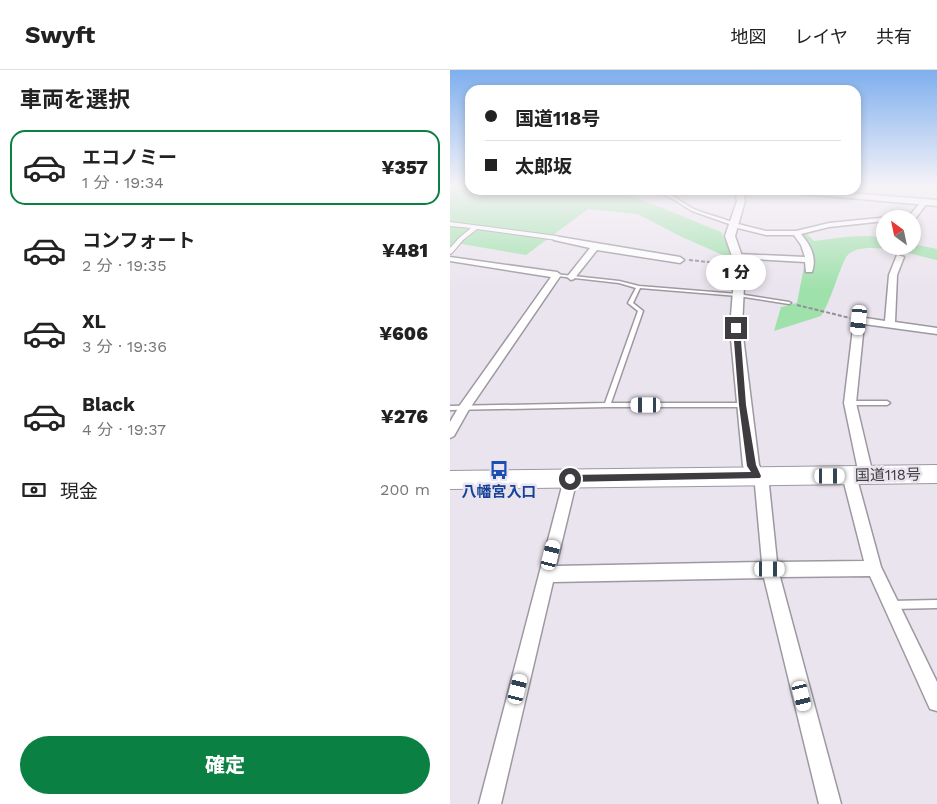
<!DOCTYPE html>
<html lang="ja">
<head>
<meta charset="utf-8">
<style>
	:root { --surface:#fff; --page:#f6f6f6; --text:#222; --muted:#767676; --line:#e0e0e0; --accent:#0b8043 }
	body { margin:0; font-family:"Work Sans","Noto Sans JP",sans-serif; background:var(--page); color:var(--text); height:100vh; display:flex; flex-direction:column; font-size:19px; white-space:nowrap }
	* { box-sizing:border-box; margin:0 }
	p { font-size:16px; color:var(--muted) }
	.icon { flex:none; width:28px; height:28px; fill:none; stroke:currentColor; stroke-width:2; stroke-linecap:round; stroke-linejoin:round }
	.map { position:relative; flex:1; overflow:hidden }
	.details { display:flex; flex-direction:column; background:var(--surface); width:450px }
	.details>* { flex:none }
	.top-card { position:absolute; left:15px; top:15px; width:396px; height:110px; border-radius:15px; box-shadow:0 2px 8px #0003; display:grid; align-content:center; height:110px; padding:0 20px; background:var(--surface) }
	.needle { width:32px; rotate:327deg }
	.tools { position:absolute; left:426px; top:140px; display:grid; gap:10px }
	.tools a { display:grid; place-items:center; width:45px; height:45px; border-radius:50%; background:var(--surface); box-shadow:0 2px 8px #0003; font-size:25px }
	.end { position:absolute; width:22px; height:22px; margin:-11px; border:6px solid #3e3c40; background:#fff; box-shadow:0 0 0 2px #fff }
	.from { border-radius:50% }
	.bubble { position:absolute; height:35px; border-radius:18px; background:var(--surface); box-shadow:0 2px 8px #0003; font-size:16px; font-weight:800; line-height:35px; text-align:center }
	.car { position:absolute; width:15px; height:30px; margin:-15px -8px; border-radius:6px; box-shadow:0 0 4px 1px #0007; background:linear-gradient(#fff 24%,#345 0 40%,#fff 0 76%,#345 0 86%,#fff 0) }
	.top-card b { display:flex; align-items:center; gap:18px; height:48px; font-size:19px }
	.top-card b+b { border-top:1px solid var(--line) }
	.top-card i { width:12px; height:12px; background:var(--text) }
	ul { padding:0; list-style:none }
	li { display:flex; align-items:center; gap:15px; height:75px; margin:0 10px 8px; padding:0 10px; border:2px solid transparent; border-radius:15px }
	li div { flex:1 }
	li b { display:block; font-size:19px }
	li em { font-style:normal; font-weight:800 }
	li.on { border-color:var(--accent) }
	li>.icon { width:45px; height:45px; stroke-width:1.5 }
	h2 { padding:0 20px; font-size:22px; line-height:60px }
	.pay { display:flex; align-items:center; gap:12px; height:55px; padding:0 20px; font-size:19px }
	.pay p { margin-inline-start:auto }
	.primary-button { display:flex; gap:10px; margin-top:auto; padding:10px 20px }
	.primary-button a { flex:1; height:58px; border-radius:30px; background:var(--accent); color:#fff; font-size:20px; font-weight:800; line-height:58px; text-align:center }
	header { display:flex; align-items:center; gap:30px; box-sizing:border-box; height:70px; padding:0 25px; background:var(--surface); border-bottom:1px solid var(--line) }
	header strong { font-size:24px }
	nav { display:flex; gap:28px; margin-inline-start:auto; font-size:18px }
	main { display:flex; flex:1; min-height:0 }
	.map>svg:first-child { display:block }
</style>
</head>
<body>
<header>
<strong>Swyft</strong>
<nav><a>地図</a><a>レイヤ</a><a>共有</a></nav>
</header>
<main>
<section class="details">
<h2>車両を選択</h2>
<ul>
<li class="on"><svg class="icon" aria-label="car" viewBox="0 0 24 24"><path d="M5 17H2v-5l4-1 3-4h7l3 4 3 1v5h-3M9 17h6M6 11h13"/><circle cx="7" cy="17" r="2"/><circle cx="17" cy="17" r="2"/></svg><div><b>エコノミー</b><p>1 分 · 19:34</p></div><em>¥357</em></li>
<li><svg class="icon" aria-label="car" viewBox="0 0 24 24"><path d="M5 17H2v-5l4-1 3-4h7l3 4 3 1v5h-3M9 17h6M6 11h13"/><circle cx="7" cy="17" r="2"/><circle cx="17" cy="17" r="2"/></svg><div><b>コンフォート</b><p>2 分 · 19:35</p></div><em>¥481</em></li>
<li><svg class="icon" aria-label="car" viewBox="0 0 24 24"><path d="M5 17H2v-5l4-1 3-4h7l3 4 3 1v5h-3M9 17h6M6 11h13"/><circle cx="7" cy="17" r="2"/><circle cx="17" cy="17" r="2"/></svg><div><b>XL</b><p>3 分 · 19:36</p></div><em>¥606</em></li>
<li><svg class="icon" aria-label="car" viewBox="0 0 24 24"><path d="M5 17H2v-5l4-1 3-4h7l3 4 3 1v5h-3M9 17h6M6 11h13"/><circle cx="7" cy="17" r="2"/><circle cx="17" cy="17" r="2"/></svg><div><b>Black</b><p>4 分 · 19:37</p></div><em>¥276</em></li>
</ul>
<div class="pay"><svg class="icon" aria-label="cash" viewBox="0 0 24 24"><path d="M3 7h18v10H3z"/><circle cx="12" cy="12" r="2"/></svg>現金<p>200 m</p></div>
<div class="primary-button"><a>確定</a></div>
</section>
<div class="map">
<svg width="487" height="734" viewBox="0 0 487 734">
	<rect width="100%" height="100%" fill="#eae4ee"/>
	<g fill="#9fe1ab">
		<path d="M 0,116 L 20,116 L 20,120 L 168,120 L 271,162 L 284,190 L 232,167 L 188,144 L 138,139 L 76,185 L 6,173 L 0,176 Z"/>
		<path d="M 355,162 L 364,171 C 388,168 412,163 435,168 L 435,176 L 462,176 L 463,174 L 487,179 L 487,190 C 468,186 406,166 395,189 C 386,208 382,228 371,246 L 324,261 L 331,237 L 347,233 L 358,176 L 348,163 Z"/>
	</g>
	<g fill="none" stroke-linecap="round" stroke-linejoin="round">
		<g stroke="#9e98a1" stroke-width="3">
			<g id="service">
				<path d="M 204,120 C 219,120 231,133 244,139 C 257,145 272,147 285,154 L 282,155 L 242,141 L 223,129 Z"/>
				<path d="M 105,204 L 169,211 L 189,216 L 288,224 L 339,232 L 341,233 L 339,234 L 288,226 L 190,218 L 183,233 L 193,241 L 161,333 L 295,333 L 296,335 L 295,337 L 157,337 L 0,340 L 0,336 L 155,333 L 188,241 L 178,233 L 186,218 L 169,213 L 107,206 L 105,206 Z"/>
				<path d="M 398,331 L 437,331 L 440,333 L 437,335 L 398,335 L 397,333 Z"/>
				<path d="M 487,530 L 487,538 L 441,539 L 438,538 L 437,535 L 438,532 L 441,531 Z"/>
			</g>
		</g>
		<g stroke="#9e98a1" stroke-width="2">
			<path id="pedestrian" d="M 0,152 L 107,166 L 110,168 L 107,170 L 27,159 L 13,170 L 2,183 L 0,184 L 0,178 L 9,168 L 21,158 L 0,156 Z"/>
		</g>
		<g stroke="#9e98a1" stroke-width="3">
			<g id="minor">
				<path d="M 471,132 L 477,133 L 465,149 L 435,149 L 435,151 L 379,157 L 351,164 C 361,176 367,188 362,202 L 356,202 L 355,192 L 287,188 L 283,186 L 287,184 L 355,187 L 351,175 L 344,165 L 316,165 L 280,156 L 280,152 L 316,161 L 346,161 L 379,153 L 460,145 Z"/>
				<path d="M 104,166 L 230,187 L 234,190 L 230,193 L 147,180 L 124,209 L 121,210 L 117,207 L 140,178 L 104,170 Z"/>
				<path d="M 447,185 L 454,187 L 447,205 L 445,252 L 487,258 L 487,264 L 414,254 L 406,333 L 423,405 L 421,409 L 416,411 L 411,409 L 409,405 L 394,333 L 404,250 L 409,247 L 435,251 L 439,205 Z"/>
				<path d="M 0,187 L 107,202 L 111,205 L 18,341 L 4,366 L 0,368 L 0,352 L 10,335 L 101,207 L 0,191 Z"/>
				<path d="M 399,399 L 404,401 L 406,405 L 431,497 L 487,612 L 487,641 L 480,639 L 420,506 L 330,507 L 391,734 L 369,734 L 314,508 L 103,512 L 51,734 L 29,734 L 115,405 L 120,403 L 125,405 L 127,409 L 106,496 L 312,492 L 305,415 L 300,406 L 302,402 L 307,400 L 312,402 L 319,415 L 327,492 L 414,491 L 392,405 L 394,401 Z"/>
			</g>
		</g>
		<g stroke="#9e98a1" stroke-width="3">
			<g id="tertiary">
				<path d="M 291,120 L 299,120 L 294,127 L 295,131 L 285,166 L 295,195 L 292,258 L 309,395 L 315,406 L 313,411 L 307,413 L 301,411 L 293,396 L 280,258 L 285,195 L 275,166 L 287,131 L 286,127 Z"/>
				<path d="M 329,120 L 362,120 L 487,130 L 487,136 L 333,122 Z"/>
			</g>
		</g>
		<g stroke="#9e98a1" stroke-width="2">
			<path id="trunk" d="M 487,395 L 487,413 L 0,419 L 0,401 Z"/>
		</g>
		<g stroke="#938f96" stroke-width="1" stroke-dasharray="3 1" stroke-linecap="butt">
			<path d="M 481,116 L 484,124"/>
			<path d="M 239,190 L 242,190"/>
		</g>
		<g stroke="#938f96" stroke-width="2" stroke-dasharray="4 2" stroke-linecap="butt">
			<path d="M 239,190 L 278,194"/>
			<path d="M 347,235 L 400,248"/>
		</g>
		<use href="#service" fill="#fff" fill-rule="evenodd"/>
		<use href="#pedestrian" fill="#fff" fill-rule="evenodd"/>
		<use href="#minor" fill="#fff" fill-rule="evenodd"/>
		<use href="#tertiary" fill="#fff" fill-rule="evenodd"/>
		<use href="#trunk" fill="#fff" fill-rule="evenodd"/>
	</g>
	<linearGradient id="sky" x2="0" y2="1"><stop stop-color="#7eafee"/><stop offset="0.53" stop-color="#f6f3f7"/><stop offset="1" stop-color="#f6f3f7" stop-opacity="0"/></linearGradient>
	<rect width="487" height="219" fill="url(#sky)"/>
	<path fill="#3e3c40" d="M 286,256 L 290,258 L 296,335 L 306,395 L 311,406 L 310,408 L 117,412 L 116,409 L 120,405 L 301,402 L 297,396 L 289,335 L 283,258 Z"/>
	<defs>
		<g id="bus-bare" transform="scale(1.5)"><path d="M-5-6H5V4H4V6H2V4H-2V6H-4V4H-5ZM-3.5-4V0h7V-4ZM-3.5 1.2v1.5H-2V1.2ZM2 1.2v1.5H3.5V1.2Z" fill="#1a4fb4" stroke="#eae4ee" stroke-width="2.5" paint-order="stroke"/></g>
	</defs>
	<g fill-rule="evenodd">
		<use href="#bus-bare" x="49" y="400"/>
	</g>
	<g text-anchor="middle" stroke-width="5" stroke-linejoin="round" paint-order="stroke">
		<g font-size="15" fill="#3e3c40" stroke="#eae4ee">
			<text transform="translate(438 405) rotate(-1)" y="5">国道118号</text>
		</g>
		<g font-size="15" font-weight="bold" fill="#164399" stroke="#eae4ee">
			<text x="49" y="427">八幡宮入口</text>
		</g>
	</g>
</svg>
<div class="tools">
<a><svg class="needle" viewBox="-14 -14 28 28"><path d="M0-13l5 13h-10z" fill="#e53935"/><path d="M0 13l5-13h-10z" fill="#767676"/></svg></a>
</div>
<i class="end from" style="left:120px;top:409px"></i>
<i class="end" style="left:286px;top:258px"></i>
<div class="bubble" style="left:256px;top:185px;width:60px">1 分</div>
<i class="car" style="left:409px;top:250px;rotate:186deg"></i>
<i class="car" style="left:196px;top:335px;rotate:270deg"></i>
<i class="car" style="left:380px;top:406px;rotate:90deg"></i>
<i class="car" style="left:101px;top:485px;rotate:14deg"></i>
<i class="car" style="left:320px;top:499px;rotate:90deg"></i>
<i class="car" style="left:68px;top:619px;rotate:14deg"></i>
<i class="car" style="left:352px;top:626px;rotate:166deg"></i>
<div class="top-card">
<b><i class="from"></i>国道118号</b>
<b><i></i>太郎坂</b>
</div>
</div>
</main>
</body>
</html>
